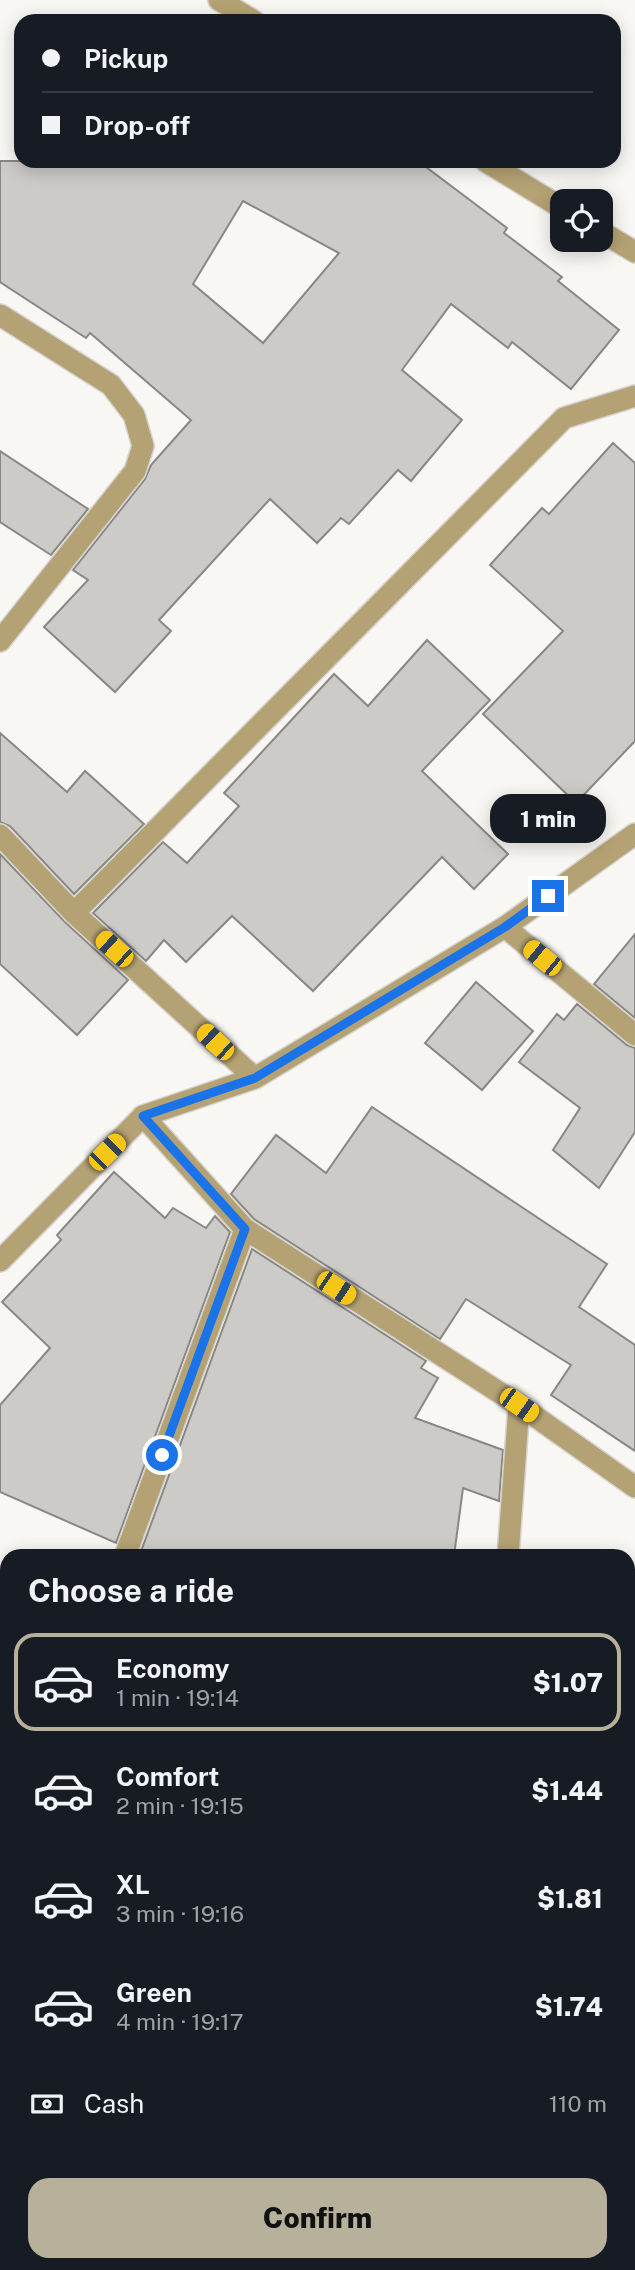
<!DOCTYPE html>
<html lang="en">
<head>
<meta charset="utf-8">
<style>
	:root { --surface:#171b24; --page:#20242c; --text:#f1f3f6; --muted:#9ea1a6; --line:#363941; --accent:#b7b09b }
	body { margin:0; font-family:"Public Sans",sans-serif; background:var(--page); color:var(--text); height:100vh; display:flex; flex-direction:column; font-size:26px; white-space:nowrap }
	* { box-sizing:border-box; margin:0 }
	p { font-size:23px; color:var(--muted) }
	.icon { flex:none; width:38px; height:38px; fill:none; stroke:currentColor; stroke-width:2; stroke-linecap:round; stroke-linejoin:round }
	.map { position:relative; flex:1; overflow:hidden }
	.details { position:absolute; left:0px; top:1549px; width:635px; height:723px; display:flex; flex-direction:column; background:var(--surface); border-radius:21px 21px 0 0; box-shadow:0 4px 18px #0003 }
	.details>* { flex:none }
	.banner { position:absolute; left:14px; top:14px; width:607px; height:154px; border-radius:21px; box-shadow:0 4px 18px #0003; display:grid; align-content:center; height:154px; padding:0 28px; background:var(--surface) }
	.buttons { position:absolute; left:550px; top:189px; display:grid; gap:14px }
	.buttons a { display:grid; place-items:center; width:63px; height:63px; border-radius:14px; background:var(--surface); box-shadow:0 4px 18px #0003; font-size:35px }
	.end { position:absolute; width:32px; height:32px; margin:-16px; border:9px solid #1a73e8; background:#fff; box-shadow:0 0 0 4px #fff }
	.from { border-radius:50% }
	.bubble { position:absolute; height:49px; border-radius:21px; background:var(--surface); box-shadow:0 4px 18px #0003; font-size:23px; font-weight:800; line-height:49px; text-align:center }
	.car { position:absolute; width:21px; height:42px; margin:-21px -10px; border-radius:9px; box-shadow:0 0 5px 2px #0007; background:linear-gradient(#f5c518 24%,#345 0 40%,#f5c518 0 76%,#345 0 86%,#f5c518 0) }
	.banner b { display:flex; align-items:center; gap:24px; height:66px; font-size:26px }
	.banner b+b { border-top:2px solid var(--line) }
	.banner i { width:18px; height:18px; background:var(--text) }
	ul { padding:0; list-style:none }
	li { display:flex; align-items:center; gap:21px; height:98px; margin:0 14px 10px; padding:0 14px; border:4px solid transparent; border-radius:21px }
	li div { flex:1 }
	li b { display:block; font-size:26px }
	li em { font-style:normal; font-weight:800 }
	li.on { border-color:var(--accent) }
	li>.icon { width:63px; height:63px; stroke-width:1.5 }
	h2 { padding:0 28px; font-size:32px; line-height:84px }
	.pay { display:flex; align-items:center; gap:18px; height:77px; padding:0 28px; font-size:26px }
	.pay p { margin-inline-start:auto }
	.action { display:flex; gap:14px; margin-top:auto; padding:14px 28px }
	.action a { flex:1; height:80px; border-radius:21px; background:var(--accent); color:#111; font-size:28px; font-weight:800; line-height:80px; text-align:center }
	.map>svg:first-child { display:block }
</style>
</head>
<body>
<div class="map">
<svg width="635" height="2270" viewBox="0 0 635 2270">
	<rect width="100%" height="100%" fill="#f9f7f4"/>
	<g fill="#cccbc8" stroke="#888784" stroke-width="2" fill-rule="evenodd">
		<path d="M 0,161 L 418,161 L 507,228 L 504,233 L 562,277 L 558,281 L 619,330 L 571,389 L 512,342 L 508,348 L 451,304 L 402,370 L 462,420 L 411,481 L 398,470 L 349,524 L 341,518 L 317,543 L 270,499 L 159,620 L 171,631 L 115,692 L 44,627 L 88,580 L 73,570 L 145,479 L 151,465 L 191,420 L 90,333 L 86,338 L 0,282 ZM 243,201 L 339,253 L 263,343 L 193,284 Z"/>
		<path d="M 613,443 L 635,463 L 635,741 L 576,803 L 483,714 L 563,631 L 490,565 L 542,508 L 549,514 Z"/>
		<path d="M 0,451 L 88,509 L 51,555 L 0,522 Z"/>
		<path d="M 427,640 L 490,700 L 422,771 L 508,854 L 474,889 L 442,857 L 313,991 L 232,916 L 186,962 L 164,940 L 146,961 L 93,913 L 163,842 L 187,863 L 239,806 L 224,793 L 334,674 L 368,706 Z"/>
		<path d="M 0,733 L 67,792 L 85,771 L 144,824 L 74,894 L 10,826 L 0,822 Z"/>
		<path d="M 0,854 L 65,922 L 128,980 L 77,1035 L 0,964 Z"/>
		<path d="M 635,934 L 635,1018 L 594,984 Z"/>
		<path d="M 476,982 L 533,1031 L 482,1090 L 425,1043 Z"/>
		<path d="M 577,1004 L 627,1045 L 635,1048 L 635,1132 L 599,1188 L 553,1150 L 580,1108 L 519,1062 L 557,1014 L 564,1020 Z"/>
		<path d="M 372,1107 L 607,1264 L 579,1307 L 635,1345 L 635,1451 L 551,1395 L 571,1365 L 466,1299 L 440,1339 L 254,1219 L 231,1194 L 276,1135 L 326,1173 Z"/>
		<path d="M 114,1172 L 165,1218 L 173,1208 L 206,1228 L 215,1216 L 230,1232 L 116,1543 L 0,1492 L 0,1405 L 50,1348 L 2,1302 L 61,1240 L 57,1235 Z"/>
		<path d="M 252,1249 L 426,1361 L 421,1368 L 438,1378 L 415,1418 L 503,1450 L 499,1501 L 463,1488 L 454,1556 L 140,1554 Z"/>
	</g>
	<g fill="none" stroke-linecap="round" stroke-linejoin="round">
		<g stroke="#d5d4d1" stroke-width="24">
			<g id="street">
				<path d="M 219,0 L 254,21"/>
				<path d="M 485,161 L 562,208"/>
				<path d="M 600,231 L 635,252"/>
				<path d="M 0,315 L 111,385 L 134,415 L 143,446 L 135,471 L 0,641"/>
				<path d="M 0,835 L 74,913 L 255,1078"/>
				<path d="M 74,913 L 564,418 L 635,396"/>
				<path d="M 505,927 L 635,1035"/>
				<path d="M 143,1116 L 245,1229 L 519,1405 L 635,1487"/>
				<path d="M 0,1261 L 143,1116 L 255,1078 L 505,927 L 635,834"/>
				<path d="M 125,1556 L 245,1229"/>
				<path d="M 508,1556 L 519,1405"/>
				<path d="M 0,1681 L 7,1685"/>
				<path d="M 0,1803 L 7,1794"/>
				<path d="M 0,2258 L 7,2258"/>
				<path d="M 161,2264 L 162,2270"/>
				<path d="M 486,2270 L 486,2264"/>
			</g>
		</g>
		<use href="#street" stroke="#b5a274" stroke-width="21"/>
	</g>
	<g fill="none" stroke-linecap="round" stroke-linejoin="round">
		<path stroke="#1a73e8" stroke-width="9" d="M 162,1455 L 245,1229 L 143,1116 L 255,1078 L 505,927 L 548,896"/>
	</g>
</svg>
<div class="buttons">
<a><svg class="icon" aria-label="locate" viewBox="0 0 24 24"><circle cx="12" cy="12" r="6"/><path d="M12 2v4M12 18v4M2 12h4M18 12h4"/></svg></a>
</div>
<i class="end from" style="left:162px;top:1455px"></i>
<i class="end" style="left:548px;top:896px"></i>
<div class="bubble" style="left:490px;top:794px;width:116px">1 min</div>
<i class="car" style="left:114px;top:949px;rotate:312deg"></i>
<i class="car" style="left:542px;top:958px;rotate:309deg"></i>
<i class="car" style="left:215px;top:1042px;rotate:313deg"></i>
<i class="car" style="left:107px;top:1152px;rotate:45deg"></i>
<i class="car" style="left:336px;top:1288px;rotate:123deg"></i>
<i class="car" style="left:519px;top:1405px;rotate:125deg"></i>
<div class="banner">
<b><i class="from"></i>Pickup</b>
<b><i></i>Drop-off</b>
</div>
<section class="details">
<h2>Choose a ride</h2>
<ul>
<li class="on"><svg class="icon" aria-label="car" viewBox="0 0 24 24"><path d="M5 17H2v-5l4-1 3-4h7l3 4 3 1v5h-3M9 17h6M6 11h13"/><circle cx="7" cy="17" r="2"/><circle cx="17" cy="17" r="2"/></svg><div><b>Economy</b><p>1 min · 19:14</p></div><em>$1.07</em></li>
<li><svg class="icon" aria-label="car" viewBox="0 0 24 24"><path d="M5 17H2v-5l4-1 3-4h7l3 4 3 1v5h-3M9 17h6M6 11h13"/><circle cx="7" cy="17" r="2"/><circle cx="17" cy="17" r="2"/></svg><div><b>Comfort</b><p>2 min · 19:15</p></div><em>$1.44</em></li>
<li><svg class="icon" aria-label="car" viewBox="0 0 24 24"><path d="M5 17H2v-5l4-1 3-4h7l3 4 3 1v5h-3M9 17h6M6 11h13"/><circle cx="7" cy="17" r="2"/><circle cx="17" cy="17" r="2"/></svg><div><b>XL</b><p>3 min · 19:16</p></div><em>$1.81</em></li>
<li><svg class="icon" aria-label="car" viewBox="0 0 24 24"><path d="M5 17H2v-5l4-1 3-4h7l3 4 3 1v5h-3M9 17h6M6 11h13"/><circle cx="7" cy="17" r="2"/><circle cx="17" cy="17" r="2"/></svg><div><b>Green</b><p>4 min · 19:17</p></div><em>$1.74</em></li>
</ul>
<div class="pay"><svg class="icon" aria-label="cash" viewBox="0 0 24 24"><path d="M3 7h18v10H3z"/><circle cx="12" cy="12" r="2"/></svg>Cash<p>110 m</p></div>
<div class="action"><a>Confirm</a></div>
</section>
</div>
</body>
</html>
